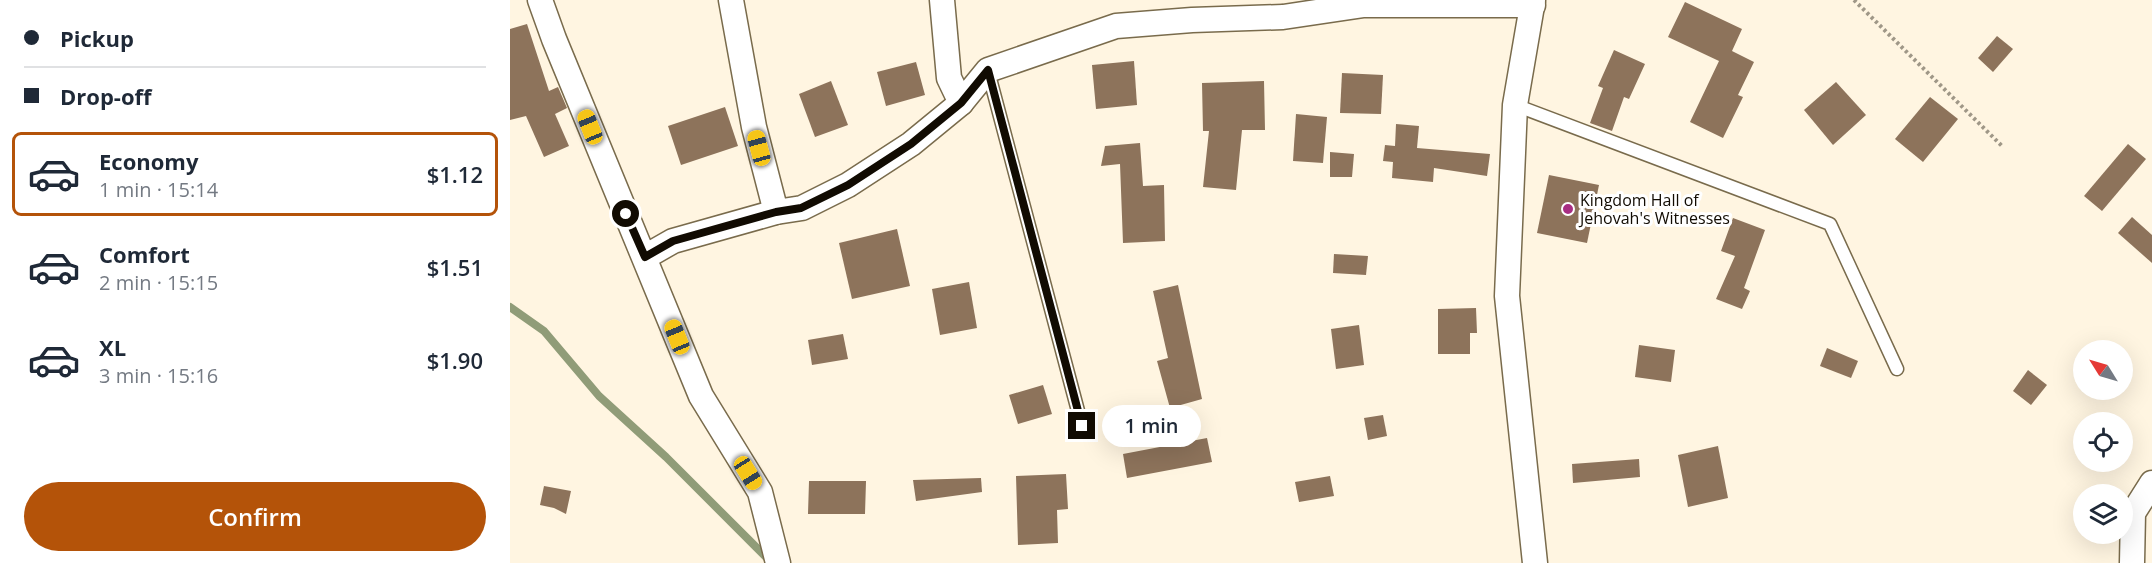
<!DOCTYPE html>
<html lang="en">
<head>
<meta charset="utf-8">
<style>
	:root { --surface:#fff; --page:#f2f2f3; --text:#1f2937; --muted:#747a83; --line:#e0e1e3; --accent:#b45309 }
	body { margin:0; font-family:"Open Sans",sans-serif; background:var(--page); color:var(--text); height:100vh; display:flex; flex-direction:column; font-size:22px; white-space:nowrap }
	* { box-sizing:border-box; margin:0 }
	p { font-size:20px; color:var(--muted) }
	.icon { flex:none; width:33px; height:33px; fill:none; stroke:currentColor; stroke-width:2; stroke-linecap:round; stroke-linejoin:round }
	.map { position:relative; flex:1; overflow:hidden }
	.details { display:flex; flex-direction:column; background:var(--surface); width:510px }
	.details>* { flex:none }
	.top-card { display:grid; align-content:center; height:132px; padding:0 24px; background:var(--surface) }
	.needle { width:39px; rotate:307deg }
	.controls { position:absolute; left:1563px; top:340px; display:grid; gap:12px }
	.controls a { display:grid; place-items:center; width:60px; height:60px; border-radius:50%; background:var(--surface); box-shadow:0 6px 24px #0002; font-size:30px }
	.end { position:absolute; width:27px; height:27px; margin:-14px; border:8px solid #110b02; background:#fff; box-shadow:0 0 0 3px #fff }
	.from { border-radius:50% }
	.bubble { position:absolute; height:42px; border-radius:21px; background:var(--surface); box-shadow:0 6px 24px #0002; font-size:20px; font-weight:600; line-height:42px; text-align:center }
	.car { position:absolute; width:18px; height:36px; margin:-18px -9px; border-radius:8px; box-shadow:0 0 4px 2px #0007; background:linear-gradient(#f5c518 24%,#345 0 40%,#f5c518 0 76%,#345 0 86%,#f5c518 0) }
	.top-card b { display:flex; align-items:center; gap:21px; height:57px; font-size:22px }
	.top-card b+b { border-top:2px solid var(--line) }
	.top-card i { width:15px; height:15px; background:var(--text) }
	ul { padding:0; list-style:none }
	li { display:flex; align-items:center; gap:18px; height:84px; margin:0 12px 9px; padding:0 12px; border:3px solid transparent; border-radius:9px }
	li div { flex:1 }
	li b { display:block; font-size:22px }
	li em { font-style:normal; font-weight:600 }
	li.current { border-color:var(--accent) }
	li>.icon { width:54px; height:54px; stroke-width:1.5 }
	.button { display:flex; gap:12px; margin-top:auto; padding:12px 24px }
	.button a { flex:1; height:69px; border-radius:36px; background:var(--accent); color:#fff; font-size:24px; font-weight:600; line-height:69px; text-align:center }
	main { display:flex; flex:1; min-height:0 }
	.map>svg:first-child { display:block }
</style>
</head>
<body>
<main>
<section class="details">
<div class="top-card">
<b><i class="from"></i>Pickup</b>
<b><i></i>Drop-off</b>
</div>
<ul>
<li class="current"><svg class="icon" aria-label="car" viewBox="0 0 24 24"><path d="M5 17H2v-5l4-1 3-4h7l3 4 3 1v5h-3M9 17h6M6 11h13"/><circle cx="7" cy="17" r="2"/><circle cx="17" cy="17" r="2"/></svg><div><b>Economy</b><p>1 min · 15:14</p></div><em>$1.12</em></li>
<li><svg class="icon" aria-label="car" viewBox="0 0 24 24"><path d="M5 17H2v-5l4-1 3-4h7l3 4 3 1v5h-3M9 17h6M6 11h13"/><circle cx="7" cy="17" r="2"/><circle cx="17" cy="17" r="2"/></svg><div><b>Comfort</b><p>2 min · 15:15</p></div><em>$1.51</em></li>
<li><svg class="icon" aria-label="car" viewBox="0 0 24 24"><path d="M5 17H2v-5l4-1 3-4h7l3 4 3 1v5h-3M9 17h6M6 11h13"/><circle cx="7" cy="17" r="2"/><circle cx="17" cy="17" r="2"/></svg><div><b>XL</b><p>3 min · 15:16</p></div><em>$1.90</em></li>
</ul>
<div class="button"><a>Confirm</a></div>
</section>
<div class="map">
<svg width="1642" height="563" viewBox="0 0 1642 563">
	<rect width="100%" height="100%" fill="#fff5e1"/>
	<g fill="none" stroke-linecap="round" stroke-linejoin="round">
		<path stroke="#909c78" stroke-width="8" d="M 0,307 L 34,331 L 89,396 L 156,457 L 259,560"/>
	</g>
	<g fill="#8d735b">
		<path d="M 1175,2 L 1232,29 L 1222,51 L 1244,62 L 1228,95 L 1233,97 L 1213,138 L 1180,122 L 1209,61 L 1158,37 Z"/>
		<path d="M 17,24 L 39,91 L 48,87 L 57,108 L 45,114 L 59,146 L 34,157 L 16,116 L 0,120 L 0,29 Z"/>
		<path d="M 1487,36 L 1503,49 L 1483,72 L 1468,58 Z"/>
		<path d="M 1104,50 L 1135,64 L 1119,99 L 1114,97 L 1102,131 L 1080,123 L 1093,88 L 1088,86 Z"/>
		<path d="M 624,61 L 627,105 L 586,109 L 582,65 Z"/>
		<path d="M 406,62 L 415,95 L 376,106 L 367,72 Z"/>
		<path d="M 832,73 L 873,75 L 871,114 L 830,113 Z"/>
		<path d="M 321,81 L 338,125 L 305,137 L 289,94 Z"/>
		<path d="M 754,81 L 755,130 L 732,130 L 726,190 L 693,187 L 699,131 L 693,131 L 692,83 Z"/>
		<path d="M 1326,82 L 1356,115 L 1323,145 L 1294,110 Z"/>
		<path d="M 1420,97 L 1448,119 L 1413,162 L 1385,139 Z"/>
		<path d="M 215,107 L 228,146 L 171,165 L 158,126 Z"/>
		<path d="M 786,114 L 817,117 L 813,163 L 783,161 Z"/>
		<path d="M 886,124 L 909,126 L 907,148 L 980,154 L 977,176 L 924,168 L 923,182 L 882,178 L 883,162 L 873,161 L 875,145 L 885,146 Z"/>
		<path d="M 630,143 L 633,186 L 654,185 L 655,241 L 613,243 L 610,164 L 591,166 L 595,146 Z"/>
		<path d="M 1618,144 L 1636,159 L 1592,211 L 1574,196 Z"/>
		<path d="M 820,152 L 844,154 L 842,177 L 820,177 Z"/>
		<path d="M 1039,175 L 1089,185 L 1077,243 L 1027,233 Z"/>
		<path d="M 1622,217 L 1642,235 L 1642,263 L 1608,233 Z"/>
		<path d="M 1223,218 L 1255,230 L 1234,288 L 1240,291 L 1232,309 L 1206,299 L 1225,256 L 1211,251 Z"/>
		<path d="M 387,229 L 400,286 L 342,299 L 329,243 Z"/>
		<path d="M 824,254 L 858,256 L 856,275 L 823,273 Z"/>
		<path d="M 459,282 L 467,328 L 430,335 L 422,289 Z"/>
		<path d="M 668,285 L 692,399 L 660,408 L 647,361 L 658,358 L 643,291 Z"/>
		<path d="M 966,308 L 967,333 L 960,333 L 960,354 L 928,354 L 928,309 Z"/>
		<path d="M 849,325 L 854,365 L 826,369 L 821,329 Z"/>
		<path d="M 333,334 L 338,359 L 302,365 L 298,340 Z"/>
		<path d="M 1129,345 L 1165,350 L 1161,382 L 1125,377 Z"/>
		<path d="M 1317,348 L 1348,361 L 1341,378 L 1310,366 Z"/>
		<path d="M 1518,370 L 1537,385 L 1521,405 L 1503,391 Z"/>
		<path d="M 533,385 L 542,414 L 508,424 L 499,395 Z"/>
		<path d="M 873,415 L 877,436 L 858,440 L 854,418 Z"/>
		<path d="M 697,438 L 702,462 L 617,478 L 613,454 Z"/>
		<path d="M 1208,446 L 1218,498 L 1178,507 L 1168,455 Z"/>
		<path d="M 1129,459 L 1130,477 L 1063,483 L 1062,464 Z"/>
		<path d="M 556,474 L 558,509 L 547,510 L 548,543 L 508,545 L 506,476 Z"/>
		<path d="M 820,476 L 824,496 L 789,502 L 785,482 Z"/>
		<path d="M 471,478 L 472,492 L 406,501 L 403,480 Z"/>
		<path d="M 299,481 L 356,481 L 355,514 L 298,514 Z"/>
		<path d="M 34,486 L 61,491 L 56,514 L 44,508 L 30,505 Z"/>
	</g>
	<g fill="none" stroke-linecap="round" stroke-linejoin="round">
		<g stroke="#796b4c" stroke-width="15">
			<g id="lane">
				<path d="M 478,71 L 572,426"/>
				<path d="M 1005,105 L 1320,224 L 1387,369"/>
			</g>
		</g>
		<g stroke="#796b4c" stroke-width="27">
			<g id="street">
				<path d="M 30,0 L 44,39 L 191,396 L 250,492 L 268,563"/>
				<path d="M 221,0 L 244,127 L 266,212"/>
				<path d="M 432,0 L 439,78 L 451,103"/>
				<path d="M 1023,0 L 1005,105 L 997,296 L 1025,563"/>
				<path d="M 135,257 L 163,241 L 266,212 L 292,208 L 338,185 L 401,144 L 451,103 L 478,70 L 606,26 L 682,20 L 773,17 L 854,5 L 1023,5"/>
				<path d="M 1622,563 L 1623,513 L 1642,483"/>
			</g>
		</g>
		<path stroke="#9f9787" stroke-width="4" stroke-dasharray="3 3" stroke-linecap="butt" d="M 1344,0 L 1492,146"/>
		<use href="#lane" stroke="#fff" stroke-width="12"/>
		<use href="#street" stroke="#fff" stroke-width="24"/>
	</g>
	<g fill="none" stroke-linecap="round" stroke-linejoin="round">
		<path stroke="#110b02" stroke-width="8" d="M 116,214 L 135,257 L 163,241 L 266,212 L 291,208 L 338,185 L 401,144 L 451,103 L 478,70 L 572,426"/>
	</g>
	<circle fill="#a82e83" stroke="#fff" stroke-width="2" cx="1058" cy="209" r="6"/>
	<g text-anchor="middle" stroke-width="6" stroke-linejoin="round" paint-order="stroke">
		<g font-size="16" fill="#110b02" stroke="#fff" text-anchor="start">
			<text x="1070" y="206">Kingdom Hall of<tspan x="1070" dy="18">Jehovah's Witnesses</tspan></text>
		</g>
	</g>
</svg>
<div class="controls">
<a><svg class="needle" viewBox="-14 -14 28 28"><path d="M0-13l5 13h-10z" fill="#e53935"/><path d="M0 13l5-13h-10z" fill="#747a83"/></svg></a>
<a><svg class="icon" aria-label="locate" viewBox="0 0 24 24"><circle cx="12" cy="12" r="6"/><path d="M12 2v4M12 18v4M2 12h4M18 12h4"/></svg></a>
<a><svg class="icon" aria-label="layers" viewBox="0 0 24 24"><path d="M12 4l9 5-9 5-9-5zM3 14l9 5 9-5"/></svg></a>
</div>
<i class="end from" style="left:116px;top:214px"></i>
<i class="end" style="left:572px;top:426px"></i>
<div class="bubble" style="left:592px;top:405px;width:99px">1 min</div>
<i class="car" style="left:80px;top:127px;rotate:338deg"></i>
<i class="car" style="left:249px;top:148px;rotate:345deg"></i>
<i class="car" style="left:167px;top:337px;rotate:338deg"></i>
<i class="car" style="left:238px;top:473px;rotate:148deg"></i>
</div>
</main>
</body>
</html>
